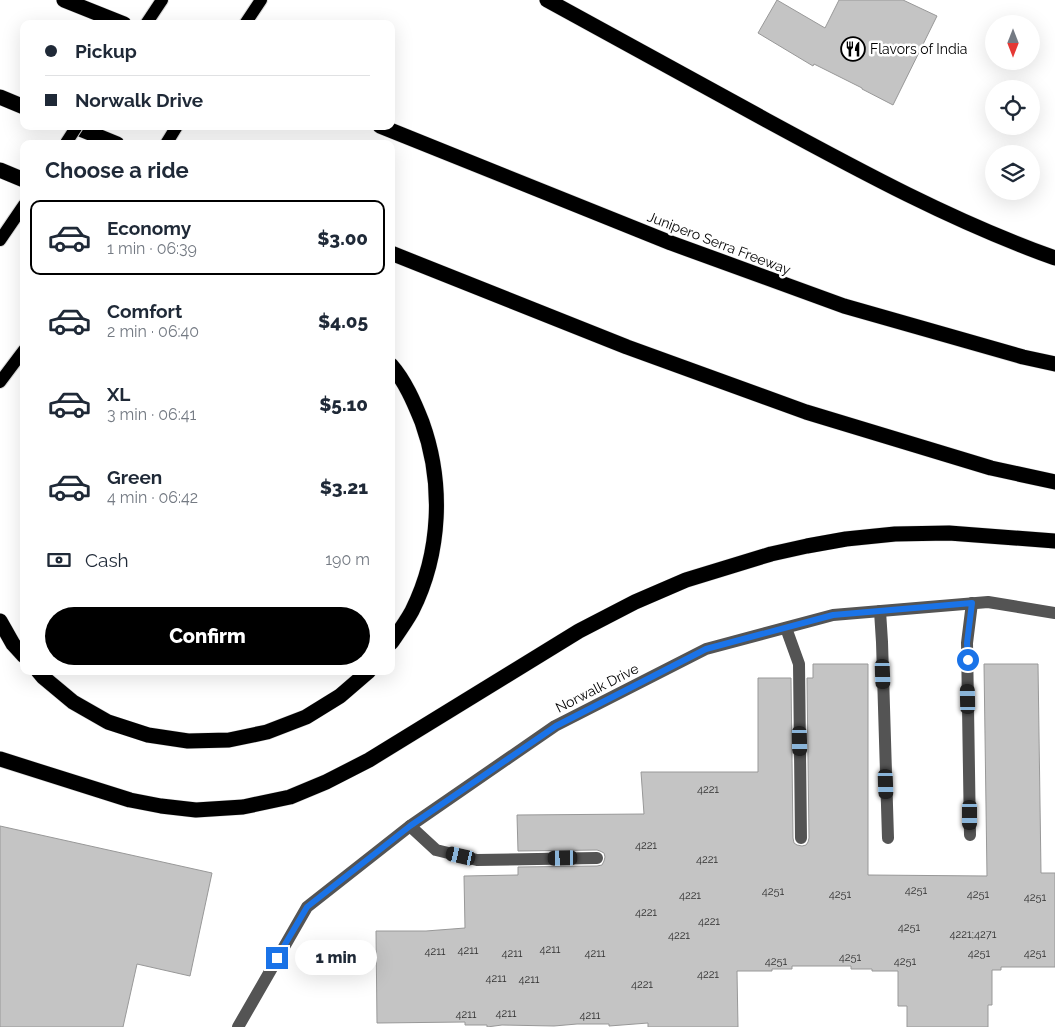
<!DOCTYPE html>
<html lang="en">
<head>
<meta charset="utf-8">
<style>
	:root { --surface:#fff; --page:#f6f6f7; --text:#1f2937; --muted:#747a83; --line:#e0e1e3; --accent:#000 }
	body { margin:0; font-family:Raleway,sans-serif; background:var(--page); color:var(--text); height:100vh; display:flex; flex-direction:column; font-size:19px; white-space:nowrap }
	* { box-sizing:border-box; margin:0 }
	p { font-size:16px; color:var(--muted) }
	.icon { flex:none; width:28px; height:28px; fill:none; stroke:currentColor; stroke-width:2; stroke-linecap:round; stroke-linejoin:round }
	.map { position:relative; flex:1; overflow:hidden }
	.sheet { position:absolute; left:20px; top:140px; width:375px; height:535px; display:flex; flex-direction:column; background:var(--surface); border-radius:10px; box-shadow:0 5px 20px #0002 }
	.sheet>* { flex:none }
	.guide { position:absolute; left:20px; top:20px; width:375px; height:110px; border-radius:10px; box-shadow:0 5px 20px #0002; display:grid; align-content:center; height:110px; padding:0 25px; background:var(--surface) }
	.needle { width:32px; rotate:180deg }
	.tools { position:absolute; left:985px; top:15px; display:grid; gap:10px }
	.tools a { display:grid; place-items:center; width:55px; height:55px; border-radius:50%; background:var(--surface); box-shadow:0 5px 20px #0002; font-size:25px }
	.end { position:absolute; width:22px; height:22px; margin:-11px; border:6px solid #1a73e8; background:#fff; box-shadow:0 0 0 2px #fff }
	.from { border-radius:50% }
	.bubble { position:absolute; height:35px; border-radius:18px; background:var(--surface); box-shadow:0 5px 20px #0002; font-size:16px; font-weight:800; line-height:35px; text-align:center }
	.car { position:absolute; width:15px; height:30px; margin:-15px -8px; border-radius:6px; box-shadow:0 0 4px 1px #0007; background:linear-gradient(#222 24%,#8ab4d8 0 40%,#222 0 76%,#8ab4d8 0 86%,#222 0) }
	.guide b { display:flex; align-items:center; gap:18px; height:48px; font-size:19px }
	.guide b+b { border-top:1px solid var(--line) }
	.guide i { width:12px; height:12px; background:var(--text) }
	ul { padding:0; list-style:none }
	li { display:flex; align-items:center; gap:15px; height:75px; margin:0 10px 8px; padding:0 15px; border:2px solid transparent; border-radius:10px }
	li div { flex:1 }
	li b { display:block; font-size:19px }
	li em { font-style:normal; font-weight:800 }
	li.active { border-color:var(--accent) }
	li>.icon { width:45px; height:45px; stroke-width:1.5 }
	h2 { padding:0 25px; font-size:22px; line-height:60px }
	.pay { display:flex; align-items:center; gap:12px; height:55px; padding:0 25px; font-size:19px }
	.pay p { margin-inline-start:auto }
	.cta { display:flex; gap:10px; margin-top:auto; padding:10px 25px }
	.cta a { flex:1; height:58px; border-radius:30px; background:var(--accent); color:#fff; font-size:20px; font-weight:800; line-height:58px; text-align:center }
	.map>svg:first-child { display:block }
</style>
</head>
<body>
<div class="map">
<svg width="1055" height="1027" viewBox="0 0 1055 1027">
	<rect width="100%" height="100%" fill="#fff"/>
	<g fill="#c4c4c4" stroke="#989898">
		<path d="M 777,0 L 825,28 L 839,0 L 903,0 L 937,16 L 893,105 L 862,89 L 862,88 L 814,64 L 813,66 L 758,33 Z"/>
		<path d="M 813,664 L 868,664 L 868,875 L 987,876 L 984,664 L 1038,664 L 1041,873 L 1055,873 L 1055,967 L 1001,967 L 1001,970 L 992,970 L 992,1005 L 988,1005 L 988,1027 L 907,1027 L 907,1006 L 898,1006 L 898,971 L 872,971 L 872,969 L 851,969 L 851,966 L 792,966 L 792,969 L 772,969 L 772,971 L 737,971 L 738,1027 L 648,1027 L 648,1023 L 609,1026 L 609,1024 L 577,1024 L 554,1026 L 502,1025 L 487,1027 L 487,1025 L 465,1025 L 465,1022 L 377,1023 L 376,931 L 426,931 L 465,928 L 464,876 L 518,875 L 518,867 L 597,866 L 602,865 L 604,861 L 605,857 L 604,853 L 600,851 L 597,850 L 518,851 L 517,815 L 644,814 L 641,772 L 758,772 L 758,678 L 791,678 L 793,838 L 794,843 L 797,845 L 802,846 L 806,845 L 808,842 L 809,838 L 807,678 L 813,678 Z"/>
		<path d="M 0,826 L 212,873 L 190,976 L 137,964 L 123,1027 L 0,1027 Z"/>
	</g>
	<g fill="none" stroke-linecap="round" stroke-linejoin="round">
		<g stroke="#dbdbdb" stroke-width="14">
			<g id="major">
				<path d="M 146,24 L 162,0"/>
				<path d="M 245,24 L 261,0"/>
				<path d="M 166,144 L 177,126"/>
				<path d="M 0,240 L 24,205"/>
				<path d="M 0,382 L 24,350"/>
			</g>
		</g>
		<g stroke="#dbdbdb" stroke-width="16">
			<g id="highway">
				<path d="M 64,0 L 124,24"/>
				<path d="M 547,0 C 620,40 693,80 766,120 C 860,171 954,222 1055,258"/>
				<path d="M 0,97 L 24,107"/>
				<path d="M 73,126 L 117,144"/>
				<path d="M 380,126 L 671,243 L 844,306 L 1023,357 L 1055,364"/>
				<path d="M 0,170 L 24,180"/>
				<path d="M 391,253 L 627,347 L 806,412 L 991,468 L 1055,482"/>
				<path d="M 391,365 C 405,381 414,402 422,422 C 444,483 441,553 412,611 C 406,622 398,633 391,643"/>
				<path d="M 0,621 L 13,644 L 24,656"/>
				<path d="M 38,671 L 43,677 L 73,702 L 108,722 L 148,735 L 188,741 L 229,740 L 267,732 L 306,717 L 340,696 L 369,671"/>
				<path d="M 0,759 L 130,800 L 161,806 L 196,810 L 243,807 L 290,797 L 326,782 L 369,760 L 579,631 L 635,602 L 686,580 L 771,554 L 807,546 L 846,539 L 895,534 L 949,533 L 1055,541"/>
			</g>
		</g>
		<g stroke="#545454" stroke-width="12">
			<path d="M 880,611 L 882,642 L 888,838"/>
			<path d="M 786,628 L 799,664 L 801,838"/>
			<path d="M 410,826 L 436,850 L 477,860 L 597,858"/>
			<path d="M 970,835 L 967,643 L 972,603"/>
			<path d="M 238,1027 L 307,907 L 410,826 L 555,726 L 706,649 L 833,615 L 988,602 L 1055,613"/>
		</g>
		<use href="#major" stroke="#000" stroke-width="12"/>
		<use href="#highway" stroke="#000" stroke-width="15"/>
		<g stroke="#dbdbdb" stroke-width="14" stroke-linecap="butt">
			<path id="major-bridge" d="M 66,143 L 77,126"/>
		</g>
		<use href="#major-bridge" stroke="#000" stroke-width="12"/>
	</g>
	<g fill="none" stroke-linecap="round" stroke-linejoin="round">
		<path stroke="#1a73e8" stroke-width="6" d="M 277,958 L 307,907 L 410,826 L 556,726 L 706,649 L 833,615 L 972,603 L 967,643 L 968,660"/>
	</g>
	<defs>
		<g id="restaurant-ring" transform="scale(1.25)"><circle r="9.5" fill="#fff" stroke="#000" stroke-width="1.5"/><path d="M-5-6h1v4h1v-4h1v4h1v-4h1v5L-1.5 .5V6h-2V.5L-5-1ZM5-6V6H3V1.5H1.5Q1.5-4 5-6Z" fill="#000"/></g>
	</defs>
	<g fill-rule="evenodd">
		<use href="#restaurant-ring" x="853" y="49"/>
	</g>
	<g text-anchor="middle" stroke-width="5" stroke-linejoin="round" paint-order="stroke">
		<g font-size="11" fill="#313131">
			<text x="708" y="793">4221</text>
			<text x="646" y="849">4221</text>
			<text x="707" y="863">4221</text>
			<text x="916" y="894">4251</text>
			<text x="773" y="895">4251</text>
			<text x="840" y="898">4251</text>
			<text x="978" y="898">4251</text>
			<text x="690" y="899">4221</text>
			<text x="1035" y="901">4251</text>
			<text x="646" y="916">4221</text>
			<text x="709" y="925">4221</text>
			<text x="909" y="931">4251</text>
			<text x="973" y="938">4221;4271</text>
			<text x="679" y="939">4221</text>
			<text x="550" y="953">4211</text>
			<text x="468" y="954">4211</text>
			<text x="435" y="955">4211</text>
			<text x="512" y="957">4211</text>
			<text x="595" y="957">4211</text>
			<text x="979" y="957">4251</text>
			<text x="1035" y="957">4251</text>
			<text x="850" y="961">4251</text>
			<text x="776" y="965">4251</text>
			<text x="905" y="965">4251</text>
			<text x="708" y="978">4221</text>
			<text x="496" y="982">4211</text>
			<text x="529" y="983">4211</text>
			<text x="642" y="988">4221</text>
			<text x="506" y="1017">4211</text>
			<text x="466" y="1018">4211</text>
			<text x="590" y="1019">4211</text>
		</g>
		<g font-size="14" fill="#000" stroke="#fff" text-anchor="start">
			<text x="870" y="54">Flavors of India</text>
		</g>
		<g font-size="14" fill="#000" stroke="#fff">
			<text transform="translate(719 243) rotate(21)" y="5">Junipero Serra Freeway</text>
			<text transform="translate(597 688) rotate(-27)" y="5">Norwalk Drive</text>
		</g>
	</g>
</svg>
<div class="tools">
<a><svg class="needle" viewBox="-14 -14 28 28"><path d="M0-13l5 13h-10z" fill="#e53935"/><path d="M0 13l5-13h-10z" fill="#747a83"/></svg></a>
<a><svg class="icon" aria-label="locate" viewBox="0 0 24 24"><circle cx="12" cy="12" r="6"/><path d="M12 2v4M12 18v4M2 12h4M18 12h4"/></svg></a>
<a><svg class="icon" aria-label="layers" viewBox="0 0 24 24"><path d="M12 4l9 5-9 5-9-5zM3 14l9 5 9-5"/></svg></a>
</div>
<i class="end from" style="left:968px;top:660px"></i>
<i class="end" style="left:277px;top:958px"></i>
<div class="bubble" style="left:295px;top:940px;width:82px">1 min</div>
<i class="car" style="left:883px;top:674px;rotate:178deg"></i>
<i class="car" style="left:968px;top:699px;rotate:359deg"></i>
<i class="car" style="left:800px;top:741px;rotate:179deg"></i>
<i class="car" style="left:886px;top:784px;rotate:178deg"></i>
<i class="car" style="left:970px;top:815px;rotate:180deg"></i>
<i class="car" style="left:461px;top:856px;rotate:283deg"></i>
<i class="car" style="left:563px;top:858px;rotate:269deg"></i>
<div class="guide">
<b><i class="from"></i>Pickup</b>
<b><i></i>Norwalk Drive</b>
</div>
<section class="sheet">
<h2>Choose a ride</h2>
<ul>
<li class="active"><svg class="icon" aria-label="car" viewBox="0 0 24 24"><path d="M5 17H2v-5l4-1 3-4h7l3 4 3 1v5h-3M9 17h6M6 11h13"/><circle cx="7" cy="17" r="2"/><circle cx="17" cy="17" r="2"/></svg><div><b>Economy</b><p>1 min · 06:39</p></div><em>$3.00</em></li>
<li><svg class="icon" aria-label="car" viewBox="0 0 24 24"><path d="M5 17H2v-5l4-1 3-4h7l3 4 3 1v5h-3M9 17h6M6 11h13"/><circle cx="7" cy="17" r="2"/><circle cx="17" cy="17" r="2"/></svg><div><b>Comfort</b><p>2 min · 06:40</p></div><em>$4.05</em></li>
<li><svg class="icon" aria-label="car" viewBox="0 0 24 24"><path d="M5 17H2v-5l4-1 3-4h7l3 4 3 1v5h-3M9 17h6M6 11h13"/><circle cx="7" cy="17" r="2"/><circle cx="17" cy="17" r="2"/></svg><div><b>XL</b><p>3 min · 06:41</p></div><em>$5.10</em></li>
<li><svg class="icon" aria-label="car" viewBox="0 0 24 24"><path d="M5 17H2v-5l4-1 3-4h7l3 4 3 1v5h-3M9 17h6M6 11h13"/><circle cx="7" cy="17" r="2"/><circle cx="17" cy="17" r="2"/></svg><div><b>Green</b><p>4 min · 06:42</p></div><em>$3.21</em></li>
</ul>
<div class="pay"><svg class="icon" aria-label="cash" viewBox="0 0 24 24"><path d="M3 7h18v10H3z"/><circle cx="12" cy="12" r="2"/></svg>Cash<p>190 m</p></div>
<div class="cta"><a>Confirm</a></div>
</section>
</div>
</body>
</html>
